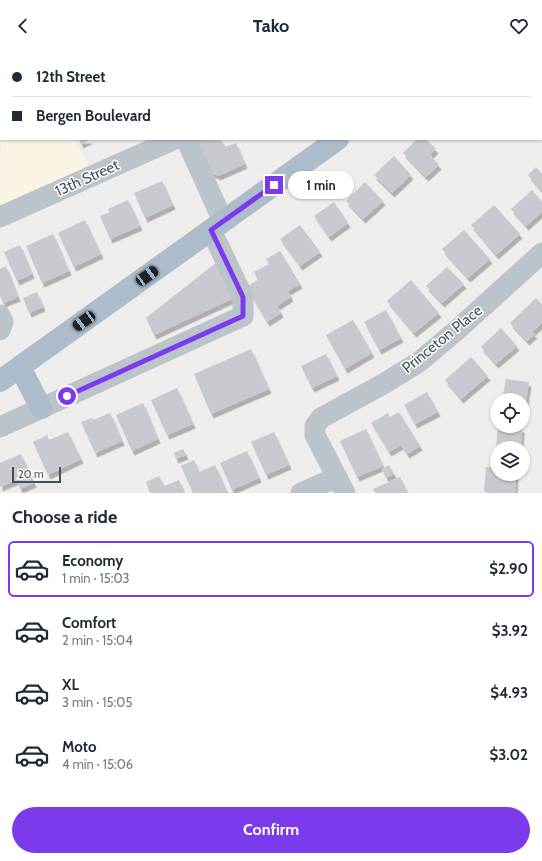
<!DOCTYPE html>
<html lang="en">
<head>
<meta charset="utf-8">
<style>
	:root { --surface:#fff; --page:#f2f2f3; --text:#1f2937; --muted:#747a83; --line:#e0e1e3; --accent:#7c3aed }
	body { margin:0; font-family:Cabin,sans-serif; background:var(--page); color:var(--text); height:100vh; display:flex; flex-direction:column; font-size:15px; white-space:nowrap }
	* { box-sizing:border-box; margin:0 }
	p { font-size:13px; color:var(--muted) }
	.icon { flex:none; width:22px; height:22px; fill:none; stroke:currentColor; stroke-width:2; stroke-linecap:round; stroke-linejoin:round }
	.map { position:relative; height:441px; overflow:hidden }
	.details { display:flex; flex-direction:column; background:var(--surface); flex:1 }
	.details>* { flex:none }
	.hud { position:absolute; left:0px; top:0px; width:542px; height:88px; box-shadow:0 1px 3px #0004; display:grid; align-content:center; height:88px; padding:0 12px; background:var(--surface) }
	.buttons { position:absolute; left:490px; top:341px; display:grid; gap:8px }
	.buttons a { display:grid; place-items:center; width:40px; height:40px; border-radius:50%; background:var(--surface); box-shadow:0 1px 3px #0004; font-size:20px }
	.scale { position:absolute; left:12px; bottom:10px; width:49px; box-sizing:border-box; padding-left:4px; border:2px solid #465059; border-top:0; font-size:11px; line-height:14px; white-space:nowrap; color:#465059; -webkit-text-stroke:3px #fff; paint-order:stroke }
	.end { position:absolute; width:18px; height:18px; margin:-9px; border:5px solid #7c3aed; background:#fff; box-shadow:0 0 0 2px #fff }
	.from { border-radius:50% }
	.bubble { position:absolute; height:28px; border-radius:14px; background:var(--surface); box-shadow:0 1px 3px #0004; font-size:13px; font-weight:800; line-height:28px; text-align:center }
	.car { position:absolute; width:12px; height:24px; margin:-12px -6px; border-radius:5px; box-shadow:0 0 3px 1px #0007; background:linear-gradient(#222 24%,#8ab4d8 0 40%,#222 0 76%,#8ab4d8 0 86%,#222 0) }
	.hud b { display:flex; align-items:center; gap:14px; height:38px; font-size:15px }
	.hud b+b { border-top:1px solid var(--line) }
	.hud i { width:10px; height:10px; background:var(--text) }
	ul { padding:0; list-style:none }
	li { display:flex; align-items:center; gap:12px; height:56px; margin:0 8px 6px; padding:0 4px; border:2px solid transparent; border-radius:6px }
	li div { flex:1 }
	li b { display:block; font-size:15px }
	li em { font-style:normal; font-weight:800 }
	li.current { border-color:var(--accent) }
	li>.icon { width:36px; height:36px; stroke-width:1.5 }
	h2 { padding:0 12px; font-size:18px; line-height:48px }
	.primary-button { display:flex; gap:8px; margin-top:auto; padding:8px 12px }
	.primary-button a { flex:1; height:46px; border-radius:24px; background:var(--accent); color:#fff; font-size:16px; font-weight:800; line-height:46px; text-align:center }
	header { display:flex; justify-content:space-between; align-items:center; height:52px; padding:0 12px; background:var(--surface); font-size:18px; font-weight:800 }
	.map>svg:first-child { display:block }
</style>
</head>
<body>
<header><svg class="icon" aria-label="back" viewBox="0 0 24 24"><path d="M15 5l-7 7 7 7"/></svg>Tako<svg class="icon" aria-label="heart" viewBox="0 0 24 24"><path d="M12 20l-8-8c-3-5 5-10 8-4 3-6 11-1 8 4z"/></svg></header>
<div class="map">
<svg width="542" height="441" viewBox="0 0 542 441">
	<defs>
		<filter id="shadow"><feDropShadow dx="2.5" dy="4.5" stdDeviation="0" flood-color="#0004"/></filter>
	</defs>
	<rect width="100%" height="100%" fill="#efecec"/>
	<path fill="#faf4e5" d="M 1,62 L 1,87 L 75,87 L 93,123 L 0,165 Z"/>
	<g fill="#c7c9cf" filter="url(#shadow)">
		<path d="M 79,87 L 91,87 L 81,92 Z"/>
		<path d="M 197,87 L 221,87 L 225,95 L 236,91 L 245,112 L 218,124 L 212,121 Z"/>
		<path d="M 417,87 L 426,87 L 436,97 L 430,103 L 439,113 L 426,125 L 403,101 Z"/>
		<path d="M 394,104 L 411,123 L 392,141 L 374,123 Z"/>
		<path d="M 536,115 L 542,122 L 542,139 L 528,123 Z"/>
		<path d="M 162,129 L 173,153 L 145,166 L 134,141 Z"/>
		<path d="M 365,130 L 383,149 L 363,167 L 346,149 Z"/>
		<path d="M 532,138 L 542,150 L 542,160 L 526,174 L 511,157 Z"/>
		<path d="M 128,148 L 140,174 L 110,187 L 100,164 L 110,160 L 108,157 Z"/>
		<path d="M 334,150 L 348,171 L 329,185 L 314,164 Z"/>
		<path d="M 494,153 L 520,182 L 496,203 L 471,173 Z"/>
		<path d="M 85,168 L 101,202 L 74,215 L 58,181 Z"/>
		<path d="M 300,173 L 320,200 L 300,214 L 280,187 Z"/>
		<path d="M 464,178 L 490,207 L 468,226 L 442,197 Z"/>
		<path d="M 53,182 L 69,219 L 42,231 L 26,194 Z"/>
		<path d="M 20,193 L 32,222 L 17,229 L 4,200 Z"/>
		<path d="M 280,199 L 300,232 L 288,239 L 291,245 L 277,254 L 281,261 L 267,270 L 246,235 L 258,228 L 254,220 L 269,212 L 266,207 Z"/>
		<path d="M 218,209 L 234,246 L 154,283 L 146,266 Z"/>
		<path d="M 6,214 L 18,245 L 3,251 L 0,244 L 0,217 Z"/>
		<path d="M 447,215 L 464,232 L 442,251 L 426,234 Z"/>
		<path d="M 411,228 L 439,261 L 414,281 L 387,249 Z"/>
		<path d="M 37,240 L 43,255 L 29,261 L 23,246 Z"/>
		<path d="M 536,246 L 542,252 L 542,262 L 541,263 L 542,271 L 532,280 L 535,282 L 527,289 L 510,271 Z"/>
		<path d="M 386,258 L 401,286 L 379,298 L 364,270 Z"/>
		<path d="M 353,268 L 372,301 L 345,317 L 326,283 Z"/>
		<path d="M 501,276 L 517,294 L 496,312 L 481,295 Z"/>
		<path d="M 251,297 L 269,337 L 211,362 L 194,322 Z"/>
		<path d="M 326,302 L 337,324 L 312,336 L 301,314 Z"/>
		<path d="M 471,305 L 488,324 L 461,347 L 445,328 Z"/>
		<path d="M 506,327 L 529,330 L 524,362 L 523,348 L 502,348 Z"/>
		<path d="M 177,336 L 193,372 L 167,383 L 151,348 Z"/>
		<path d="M 427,340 L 438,360 L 415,372 L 404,353 Z"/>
		<path d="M 143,351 L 158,387 L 132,399 L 116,363 Z"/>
		<path d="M 399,360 L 420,394 L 407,402 L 401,393 L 389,400 L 371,371 L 388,361 L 390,365 Z"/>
		<path d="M 110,361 L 122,389 L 95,401 L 81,370 L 92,366 L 93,368 Z"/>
		<path d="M 498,374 L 522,376 L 521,396 L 496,396 Z"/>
		<path d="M 366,377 L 383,414 L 357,425 L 340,389 Z"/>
		<path d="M 68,380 L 81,407 L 48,423 L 33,390 L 47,383 L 49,388 Z"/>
		<path d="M 274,380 L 289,413 L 266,423 L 251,390 Z"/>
		<path d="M 183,397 L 186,403 L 176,407 L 174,401 Z"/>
		<path d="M 247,399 L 259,426 L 232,438 L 220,411 Z"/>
		<path d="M 21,402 L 34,431 L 20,437 L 17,428 L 0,435 L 0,411 Z"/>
		<path d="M 194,408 L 199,420 L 215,413 L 227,440 L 193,441 L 181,414 Z"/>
		<path d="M 389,413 L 394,422 L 386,426 L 382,417 Z"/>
		<path d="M 486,415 L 497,415 L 497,422 L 516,422 L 515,441 L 484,440 Z"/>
		<path d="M 159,424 L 164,434 L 179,428 L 184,441 L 150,441 L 146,430 Z"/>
		<path d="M 400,425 L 408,441 L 375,441 L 373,437 Z"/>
	</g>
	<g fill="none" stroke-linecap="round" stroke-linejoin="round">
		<g stroke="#bbc4cb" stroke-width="21">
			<path d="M 144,0 L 145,1"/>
			<path d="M 249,1 L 250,0"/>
			<path d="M 186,87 L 223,169"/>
			<path d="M 0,165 L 175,87"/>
			<path d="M 0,263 L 3,270 L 0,278"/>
			<path d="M 0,375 L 243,264 L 243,245 L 211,178"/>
			<path d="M 301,441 L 337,425"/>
			<path d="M 345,441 L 315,383 L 315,374 L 321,366 L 385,331 L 419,310 L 457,278 L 542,201"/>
		</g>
		<g stroke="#adbccb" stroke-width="22">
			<path d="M 458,1 L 460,0"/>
			<path d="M 20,315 L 41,356"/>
			<path d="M 0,329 L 338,87"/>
		</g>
	</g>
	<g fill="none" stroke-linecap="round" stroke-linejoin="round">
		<path stroke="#7c3aed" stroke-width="5" d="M 67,344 L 243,264 L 243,245 L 211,178 L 274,133"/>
	</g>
	<g text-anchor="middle" stroke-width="3" stroke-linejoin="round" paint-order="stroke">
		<g font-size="15" fill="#465059" stroke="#fff">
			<text transform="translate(87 126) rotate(-24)" y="5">13th Street</text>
			<text transform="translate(442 287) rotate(-39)" y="5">Princeton Place</text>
		</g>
	</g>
</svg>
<div class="buttons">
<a><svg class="icon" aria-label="locate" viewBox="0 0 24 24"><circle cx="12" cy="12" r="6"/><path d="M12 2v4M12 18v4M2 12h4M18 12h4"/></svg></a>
<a><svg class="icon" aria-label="layers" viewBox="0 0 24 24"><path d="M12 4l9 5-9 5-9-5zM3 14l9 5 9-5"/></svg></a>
</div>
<div class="scale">20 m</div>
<i class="end from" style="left:67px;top:344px"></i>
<i class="end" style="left:274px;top:133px"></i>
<div class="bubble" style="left:288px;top:119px;width:66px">1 min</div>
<i class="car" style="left:147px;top:224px;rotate:54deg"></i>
<i class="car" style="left:84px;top:269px;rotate:234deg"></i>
<div class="hud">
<b><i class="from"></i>12th Street</b>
<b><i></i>Bergen Boulevard</b>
</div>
</div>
<section class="details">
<h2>Choose a ride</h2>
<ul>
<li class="current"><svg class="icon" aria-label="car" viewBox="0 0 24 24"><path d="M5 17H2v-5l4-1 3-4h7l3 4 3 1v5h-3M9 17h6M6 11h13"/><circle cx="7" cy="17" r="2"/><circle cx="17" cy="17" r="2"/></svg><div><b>Economy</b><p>1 min · 15:03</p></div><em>$2.90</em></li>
<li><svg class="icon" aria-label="car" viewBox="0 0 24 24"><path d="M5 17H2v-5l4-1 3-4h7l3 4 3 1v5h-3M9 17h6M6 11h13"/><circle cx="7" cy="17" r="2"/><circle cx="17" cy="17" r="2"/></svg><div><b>Comfort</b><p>2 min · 15:04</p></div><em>$3.92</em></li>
<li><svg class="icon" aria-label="car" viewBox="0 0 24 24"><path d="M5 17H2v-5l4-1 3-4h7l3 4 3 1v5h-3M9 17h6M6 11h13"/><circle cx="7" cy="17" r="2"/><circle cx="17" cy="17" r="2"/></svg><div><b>XL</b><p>3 min · 15:05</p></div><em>$4.93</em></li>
<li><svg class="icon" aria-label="car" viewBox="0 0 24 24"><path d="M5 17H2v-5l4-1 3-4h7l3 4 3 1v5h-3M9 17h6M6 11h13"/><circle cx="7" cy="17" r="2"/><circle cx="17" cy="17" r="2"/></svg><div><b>Moto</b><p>4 min · 15:06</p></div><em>$3.02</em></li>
</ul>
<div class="primary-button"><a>Confirm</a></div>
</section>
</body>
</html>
